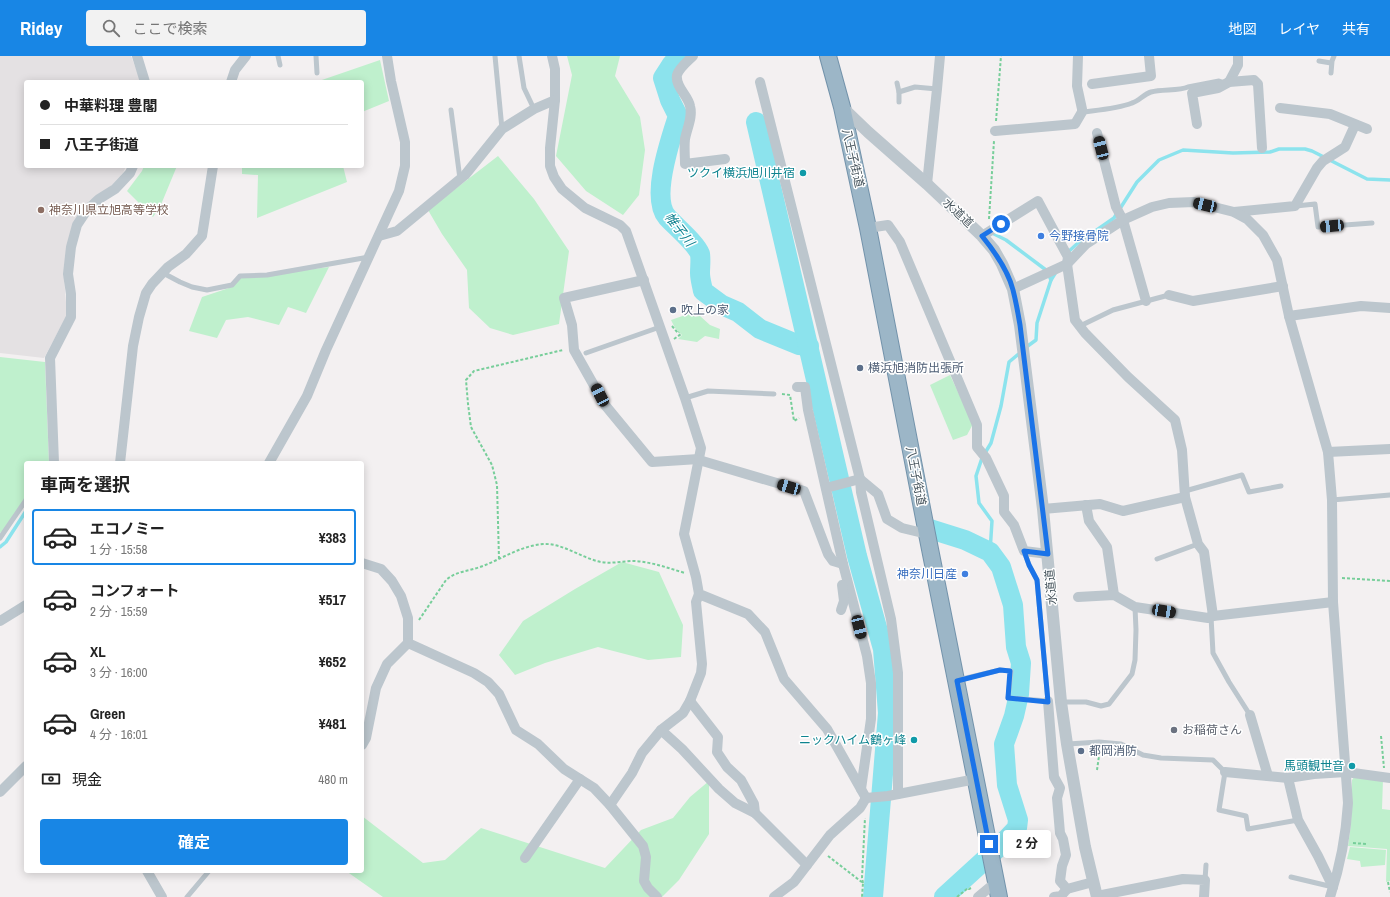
<!DOCTYPE html>
<html lang="ja">
<head>
<meta charset="utf-8">
<style>
	:root { --surface:#fff; --page:#f2f2f2; --text:#222; --muted:#767676; --line:#e0e0e0; --accent:#1886e5 }
	body { margin:0; font-family:"Archivo Narrow","Noto Sans JP",sans-serif; background:var(--page); color:var(--text); height:100vh; display:flex; flex-direction:column; font-size:15px; white-space:nowrap }
	* { box-sizing:border-box; margin:0 }
	p { font-size:13px; color:var(--muted) }
	.icon { flex:none; width:22px; height:22px; fill:none; stroke:currentColor; stroke-width:2; stroke-linecap:round; stroke-linejoin:round }
	.map { position:relative; flex:1; overflow:hidden }
	.sheet { position:absolute; left:24px; top:405px; width:340px; height:412px; display:flex; flex-direction:column; background:var(--surface); border-radius:4px; box-shadow:0 2px 10px #0003 }
	.sheet>* { flex:none }
	.top-card { position:absolute; left:24px; top:24px; width:340px; height:88px; border-radius:4px; box-shadow:0 2px 10px #0003; display:grid; align-content:center; height:88px; padding:0 16px; background:var(--surface) }
	.end { position:absolute; width:18px; height:18px; margin:-9px; border:5px solid #1a73e8; background:#fff; box-shadow:0 0 0 2px #fff }
	.from { border-radius:50% }
	.bubble { position:absolute; height:28px; border-radius:4px; background:var(--surface); box-shadow:0 2px 10px #0003; font-size:13px; font-weight:700; line-height:28px; text-align:center }
	.car { position:absolute; width:12px; height:24px; margin:-12px -6px; border-radius:5px; box-shadow:0 0 3px 1px #0007; background:linear-gradient(#222 24%,#8ab4d8 0 40%,#222 0 76%,#8ab4d8 0 86%,#222 0) }
	.top-card b { display:flex; align-items:center; gap:14px; height:38px; font-size:15px }
	.top-card b+b { border-top:1px solid var(--line) }
	.top-card i { width:10px; height:10px; background:var(--text) }
	ul { padding:0; list-style:none }
	li { display:flex; align-items:center; gap:12px; height:56px; margin:0 8px 6px; padding:0 8px; border:2px solid transparent; border-radius:4px }
	li div { flex:1 }
	li b { display:block; font-size:15px }
	li em { font-style:normal; font-weight:700 }
	li.current { border-color:var(--accent) }
	li>.icon { width:36px; height:36px; stroke-width:1.5 }
	h2 { padding:0 16px; font-size:18px; line-height:48px }
	.pay { display:flex; align-items:center; gap:10px; height:44px; padding:0 16px; font-size:15px }
	.pay p { margin-inline-start:auto }
	.primary-button { display:flex; gap:8px; margin-top:auto; padding:8px 16px }
	.primary-button a { flex:1; height:46px; border-radius:4px; background:var(--accent); color:#fff; font-size:16px; font-weight:700; line-height:46px; text-align:center }
	header { display:flex; align-items:center; gap:24px; box-sizing:border-box; height:56px; padding:0 20px; background:var(--accent); color:#fff }
	header strong { font-size:19px }
	nav { display:flex; gap:22px; margin-inline-start:auto; font-size:14px }
	.search { width:280px; height:36px; background:var(--page); display:flex; align-items:center; gap:10px; box-sizing:border-box; padding:0 14px; border-radius:4px; color:var(--muted); font-size:15px }
	.map>svg:first-child { display:block }
</style>
</head>
<body>
<header>
<strong>Ridey</strong>
<div class="search"><svg class="icon" aria-label="search" viewBox="0 0 24 24"><circle cx="10" cy="10" r="6"/><path d="M15 15l6 6"/></svg>ここで検索</div>
<nav><a>地図</a><a>レイヤ</a><a>共有</a></nav>
</header>
<div class="map">
<svg width="1390" height="841" viewBox="0 0 1390 841">
	<rect width="100%" height="100%" fill="#f3f0f1"/>
	<path fill="#e4e1e3" d="M 0,0 L 131,0 L 141,26 L 26,26 L 26,110 L 126,110 L 123,117 L 108,133 L 89,145 L 64,221 L 67,259 L 44,302 L 0,297 Z"/>
	<g fill="#bff0cd">
		<path d="M 567,0 L 620,0 L 615,20 L 640,61 L 645,94 L 639,139 L 623,159 L 586,135 L 556,100 L 572,19 Z"/>
		<path d="M 380,4 L 389,45 L 362,56 L 362,26 L 316,26 Z"/>
		<path d="M 498,100 L 534,143 L 569,195 L 559,268 L 513,279 L 490,272 L 469,252 L 467,214 L 442,178 L 428,154 Z"/>
		<path d="M 144,110 L 177,110 L 160,151 L 153,161 L 127,135 L 142,115 Z"/>
		<path d="M 242,110 L 343,110 L 347,126 L 257,162 L 258,119 L 242,118 Z"/>
		<path d="M 329,211 L 306,257 L 288,251 L 279,269 L 248,261 L 226,264 L 217,282 L 189,275 L 202,241 L 229,232 L 241,222 Z"/>
		<path d="M 691,257 L 695,261 L 700,260 L 710,269 L 720,273 L 719,283 L 705,280 L 697,286 L 678,283 L 682,279 L 675,272 L 671,264 Z"/>
		<path d="M 0,301 L 45,306 L 49,407 L 26,407 L 26,441 L 6,472 L 0,477 Z"/>
		<path d="M 950,319 L 973,368 L 967,379 L 953,384 L 930,329 Z"/>
		<path d="M 622,506 L 659,516 L 683,569 L 681,601 L 648,604 L 598,591 L 545,607 L 515,619 L 499,599 L 523,565 L 575,533 Z"/>
		<path d="M 1355,720 L 1383,723 L 1382,753 L 1390,754 L 1390,825 L 1386,826 L 1387,793 L 1348,790 L 1351,768 L 1352,724 Z"/>
		<path d="M 709,725 L 709,778 L 679,824 L 662,841 L 383,841 L 346,815 L 362,815 L 362,760 L 423,807 L 445,804 L 481,772 L 605,812 L 641,774 L 673,762 L 690,741 Z"/>
		<path d="M 1350,791 L 1386,794 L 1385,809 L 1361,811 L 1360,805 L 1347,803 Z"/>
	</g>
	<g fill="none" stroke-linecap="round" stroke-linejoin="round">
		<g stroke="#8ce3ed" stroke-width="3.5">
			<path d="M 994,178 L 1006,184 L 1046,214 L 1047,216"/>
			<path d="M 1067,197 L 1078,187 L 1114,162 L 1137,126 L 1159,104 L 1183,94 L 1233,97 L 1270,96 L 1279,93 L 1305,93 L 1312,95 L 1367,123 L 1390,124"/>
			<path d="M 1051,224 L 1056,216"/>
			<path d="M 1025,292 L 1036,284 L 1037,267 L 1051,224 L 1050,222"/>
			<path d="M 0,491 L 6,486 L 26,455"/>
			<path d="M 990,496 L 992,465 L 979,447 L 976,420 L 982,402 L 991,387 L 1001,350 L 1009,306 L 1021,296"/>
		</g>
		<g stroke="#8ce3ed" stroke-width="20">
			<path d="M 679,0 L 672,8 L 663,22 L 670,44 L 678,60 C 671,82 650,141 667,161 C 675,170 696,187 700,198 C 701,204 700,211 700,217 C 700,223 702,229 703,235 L 722,249 L 738,256 L 760,273 L 799,289 L 809,290"/>
			<path d="M 756,66 L 857,500 L 883,593 L 888,657 L 873,841"/>
			<path d="M 930,473 L 965,484 L 990,496 L 1001,511 L 1013,549 L 1016,591 L 1021,607 L 1019,638 L 1014,660 L 1004,688 L 1007,729 L 1018,764 L 1017,772 L 1001,789 L 944,841"/>
		</g>
		<g stroke="#7393ab" stroke-width="18">
			<path id="trunk" d="M 828,0 L 842,51 L 868,172 L 927,478 L 999,841"/>
		</g>
		<g stroke="#77ce9a" stroke-width="2" stroke-dasharray="3 2" stroke-linecap="butt">
			<path d="M 996,65 L 1001,0"/>
			<path d="M 989,163 L 994,85"/>
			<path d="M 672,270 L 678,277 L 679,276"/>
			<path d="M 674,283 L 681,278"/>
			<path d="M 782,338 L 790,339 L 794,365 L 799,362"/>
			<path d="M 499,503 L 497,429 L 492,409 L 471,371 L 468,348 L 466,324 L 474,315 L 563,294"/>
			<path d="M 1342,522 L 1390,525"/>
			<path d="M 419,564 L 446,524 C 456,515 470,515 483,510 C 503,502 521,490 543,488 C 563,487 581,502 601,506 C 612,508 623,505 634,505 C 652,506 668,512 685,517"/>
			<path d="M 1381,680 L 1384,712"/>
			<path d="M 1097,714 L 1100,693"/>
			<path d="M 1353,787 L 1366,788"/>
			<path d="M 828,800 L 863,827 L 862,841"/>
			<path d="M 1388,826 L 1390,836"/>
			<path d="M 863,827 L 862,822 L 865,762"/>
			<path d="M 957,841 L 968,832 L 969,833 L 971,832"/>
		</g>
		<g stroke="#bcc6cd" stroke-width="5">
			<path d="M 278,0 L 280,9"/>
			<path d="M 316,0 L 317,17"/>
			<path d="M 495,0 L 502,73"/>
			<path d="M 519,0 L 524,32 L 534,53"/>
			<path d="M 1319,5 L 1331,7"/>
			<path d="M 1331,17 L 1332,5 L 1334,0"/>
			<path d="M 897,27 L 899,36"/>
			<path d="M 899,46 L 899,36 L 915,31 L 937,33"/>
			<path d="M 451,54 L 460,123"/>
			<path d="M 1082,56 C 1098,54 1117,53 1132,47 C 1139,45 1144,38 1151,36 C 1162,33 1179,35 1188,31 L 1219,25 L 1225,27"/>
			<path d="M 1296,150 L 1315,148 L 1318,171 L 1372,167"/>
			<path d="M 163,217 L 180,226 L 192,231 L 207,234 L 232,229 L 240,220 L 267,219 L 369,201"/>
			<path d="M 1080,270 L 1113,254 L 1169,239"/>
			<path d="M 586,297 L 660,271"/>
			<path d="M 685,342 L 708,335 L 774,338"/>
			<path d="M 1185,435 L 1242,419 L 1249,436 L 1281,430"/>
			<path d="M 1332,444 L 1390,439"/>
			<path d="M 0,482 L 26,444"/>
			<path d="M 1157,503 L 1198,488"/>
			<path d="M 1211,561 L 1213,597 L 1229,626 L 1250,659"/>
			<path d="M 958,624 L 1000,614 L 1011,615 L 1008,642 L 1048,645 L 1037,524 L 1029,509 L 1024,495"/>
			<path d="M 1062,646 L 1086,646 L 1101,650 L 1109,648 L 1132,618 L 1135,604 L 1136,574 L 1135,551"/>
			<path d="M 1068,688 L 1099,686 L 1121,688 L 1143,699 L 1161,702 L 1213,704 L 1225,716 L 1219,754 L 1246,760 L 1248,773 L 1298,764"/>
			<path d="M 1291,821 L 1333,831"/>
			<path d="M 1205,824 L 1206,809"/>
			<path d="M 187,841 L 209,815"/>
		</g>
		<g stroke="#bcc6cd" stroke-width="10">
			<path d="M 137,0 L 145,26"/>
			<path d="M 552,0 L 555,13 L 555,44 L 550,92 L 550,110 L 554,121 L 562,133 L 585,152 L 620,169 L 626,175 L 685,342 L 701,392 L 684,478 L 696,521 L 699,538 L 748,558 L 765,576 L 784,623 L 827,673 L 866,742"/>
			<path d="M 693,0 C 688,5 679,12 677,19 C 675,31 688,39 690,50 C 693,61 687,72 685,83 C 684,91 685,100 685,108 L 725,103"/>
			<path d="M 231,26 L 235,14 L 246,0"/>
			<path d="M 760,26 L 860,423 L 861,436 L 891,563 L 898,617 L 898,738"/>
			<path d="M 1229,26 L 1238,9 L 1238,0"/>
			<path d="M 1092,28 L 1151,20 L 1149,0"/>
			<path d="M 1280,52 L 1330,58 L 1367,73"/>
			<path d="M 1197,68 L 1192,37 L 1218,32 L 1229,26 L 1254,24 L 1258,28 L 1262,92"/>
			<path d="M 995,75 L 1075,68 L 1082,56 L 1082,53 L 1077,30 L 1078,0"/>
			<path d="M 1097,77 L 1116,151 L 1123,164 L 1146,245"/>
			<path d="M 927,128 L 937,33 L 940,0"/>
			<path d="M 1234,156 L 1295,150 L 1317,112 L 1323,105 L 1345,91 L 1355,69"/>
			<path d="M 868,172 L 888,169 L 900,186 L 977,369 L 977,391 L 986,402 L 1004,440 L 1004,456 L 1014,469 L 1024,495 L 1048,498"/>
			<path d="M 379,180 L 397,175 L 465,119 L 502,73 L 534,53 L 555,44"/>
			<path d="M 982,180 L 1038,145 L 1068,201 L 1067,208 L 1075,264 L 1085,277 L 1128,321 L 1175,364 L 1182,394 L 1185,441 L 1123,455 L 1100,448 L 1043,453"/>
			<path d="M 644,224 L 564,242 L 572,269 L 574,294 L 605,349 L 652,406 L 699,403"/>
			<path d="M 1013,233 L 1067,208 L 1086,188 L 1123,164 L 1152,151 L 1169,147 L 1194,146 L 1234,156 L 1247,163 L 1263,179 L 1277,204 L 1289,260 L 1328,396 L 1332,444 L 1333,546 L 1348,747 C 1346,779 1340,811 1330,841"/>
			<path d="M 1169,239 L 1193,245 L 1283,230"/>
			<path d="M 1289,260 L 1361,250 L 1390,252"/>
			<path d="M 797,331 L 805,331 L 808,354 L 843,508 L 867,600 L 871,627 L 871,663 L 861,733"/>
			<path d="M 1328,396 L 1390,393"/>
			<path d="M 699,404 L 804,435 L 828,498 L 833,505 L 843,508"/>
			<path d="M 54,407 L 50,302 L 71,261 L 71,238 L 68,218 L 71,191 L 77,169 L 87,154 L 99,143 L 115,133 L 130,117 L 133,110"/>
			<path d="M 120,407 L 133,290 L 139,261 L 146,237 L 152,228 L 168,211 L 186,198 L 202,180 L 213,110"/>
			<path d="M 269,407 L 307,340 L 326,294 L 399,135 L 405,110 L 405,86 L 391,25 L 387,0"/>
			<path d="M 826,432 L 860,423 L 878,438 L 887,463 L 902,472 L 927,478"/>
			<path d="M 1185,441 L 1198,488 L 1204,496 L 1213,560"/>
			<path d="M 1086,449 L 1089,465 L 1107,491 L 1114,539"/>
			<path d="M 362,507 L 381,513 L 392,525 L 401,540 L 408,562 L 408,587 L 474,617 L 488,626 L 499,638 L 516,674 L 538,688 L 564,713 L 594,732 L 610,749 L 643,790 L 646,801 L 644,825 L 648,832 L 657,841"/>
			<path d="M 1078,541 L 1114,539 L 1135,551 L 1208,562 L 1213,560 L 1333,546"/>
			<path d="M 841,554 L 844,545 L 842,529"/>
			<path d="M 0,565 L 26,549"/>
			<path d="M 690,645 L 718,681 L 717,696 L 727,711 L 741,724 L 754,748 L 755,757 L 807,809"/>
			<path d="M 1048,645 L 1054,721 L 1060,732 L 1057,742 L 1060,777 L 1063,783 L 1066,799 L 1062,810 L 1060,825 L 1067,833 L 1093,826"/>
			<path d="M 1250,659 L 1268,720"/>
			<path d="M 661,674 L 682,693 L 719,733 L 735,747 L 755,757"/>
			<path d="M 362,689 L 366,682 L 376,632 L 387,608 L 408,587"/>
			<path d="M 1225,716 L 1288,722 L 1314,718 L 1346,716 L 1390,722"/>
			<path d="M 1288,722 L 1298,764 L 1318,800 L 1333,831"/>
			<path d="M 0,736 L 26,710"/>
			<path d="M 866,742 L 888,740 L 976,723"/>
			<path d="M 610,749 L 632,717 L 642,697 L 661,674 L 683,657 L 690,645 L 701,617 L 702,608 L 696,546 L 699,538"/>
			<path d="M 525,802 L 580,723"/>
			<path d="M 147,815 L 162,841"/>
			<path d="M 1097,840 L 1183,823 L 1205,824 L 1204,841"/>
			<path d="M 774,841 L 794,826 L 830,779 L 860,752 L 866,742"/>
			<path d="M 978,841 L 996,826"/>
			<path d="M 1054,841 L 1061,840 L 1067,833"/>
		</g>
		<path stroke="#bcc6cd" stroke-width="12" d="M 842,51 L 868,76 L 927,128 L 982,180 L 994,194 L 1002,208 L 1013,233 L 1020,269 L 1043,453 L 1061,646 L 1067,688 L 1085,791 L 1097,841"/>
		<use href="#trunk" stroke="#9cb6c7" stroke-width="16"/>
	</g>
	<g fill="none" stroke-linecap="round" stroke-linejoin="round">
		<path stroke="#1a73e8" stroke-width="5" d="M 989,788 L 957,625 L 1000,614 L 1010,615 L 1008,642 L 1048,646 L 1037,524 L 1029,509 L 1024,495 L 1048,498 L 1020,269 C 1018,257 1016,246 1013,234 C 1008,214 995,196 982,180 L 1001,168"/>
	</g>
	<g fill="#0f9aa8" stroke="#fff" stroke-width="1.5">
		<circle cx="803" cy="117" r="4"/>
		<circle cx="914" cy="684" r="4"/>
		<circle cx="1352" cy="710" r="4"/>
	</g>
	<circle fill="#8d6e63" stroke="#fff" stroke-width="1.5" cx="41" cy="154" r="4"/>
	<g fill="#3f7fe0" stroke="#fff" stroke-width="1.5">
		<circle cx="1041" cy="180" r="4"/>
		<circle cx="965" cy="518" r="4"/>
	</g>
	<g fill="#5c6f8a" stroke="#fff" stroke-width="1.5">
		<circle cx="673" cy="254" r="4"/>
		<circle cx="860" cy="312" r="4"/>
		<circle cx="1081" cy="695" r="4"/>
	</g>
	<circle fill="#6b7280" stroke="#fff" stroke-width="1.5" cx="1174" cy="674" r="4"/>
	<g text-anchor="middle" stroke-width="3" stroke-linejoin="round" paint-order="stroke">
		<g font-size="12" fill="#48565e" stroke="#fff">
			<text transform="translate(853 102) rotate(77)" y="4">八王子街道</text>
			<text transform="translate(958 157) rotate(43)" y="4">水道道</text>
			<text transform="translate(916 420) rotate(79)" y="4">八王子街道</text>
			<text transform="translate(1051 531) rotate(-95)" y="4">水道道</text>
		</g>
		<g font-size="12" fill="#0d838f" stroke="#fff" text-anchor="end">
			<text x="795" y="121">ツクイ横浜旭川井宿</text>
			<text x="906" y="688">ニックハイム鶴ヶ峰</text>
			<text x="1344" y="714">馬頭観世音</text>
		</g>
		<g font-size="12" fill="#785e54" stroke="#fff" text-anchor="start">
			<text x="49" y="158">神奈川県立旭高等学校</text>
		</g>
		<g font-size="12" fill="#366cbe" stroke="#fff" text-anchor="start">
			<text x="1049" y="184">今野接骨院</text>
			<text x="957" y="522" text-anchor="end">神奈川日産</text>
		</g>
		<g font-size="12" fill="#4e5e75" stroke="#fff" text-anchor="start">
			<text x="681" y="258">吹上の家</text>
			<text x="868" y="316">横浜旭消防出張所</text>
			<text x="1089" y="699">都岡消防</text>
		</g>
		<g font-size="12" fill="#5b616d" stroke="#fff" text-anchor="start">
			<text x="1182" y="678">お稲荷さん</text>
		</g>
		<g font-size="13" font-style="italic" fill="#0c808f" stroke="#fff">
			<text transform="translate(680 173) rotate(52)" y="5">帷子川</text>
		</g>
	</g>
</svg>
<i class="end from" style="left:1001px;top:168px"></i>
<i class="end" style="left:989px;top:788px"></i>
<div class="bubble" style="left:1003px;top:774px;width:48px">2 分</div>
<i class="car" style="left:1101px;top:92px;rotate:346deg"></i>
<i class="car" style="left:1205px;top:149px;rotate:283deg"></i>
<i class="car" style="left:1332px;top:170px;rotate:265deg"></i>
<i class="car" style="left:600px;top:339px;rotate:333deg"></i>
<i class="car" style="left:789px;top:431px;rotate:286deg"></i>
<i class="car" style="left:1164px;top:555px;rotate:99deg"></i>
<i class="car" style="left:859px;top:571px;rotate:166deg"></i>
<div class="top-card">
<b><i class="from"></i>中華料理 豊閣</b>
<b><i></i>八王子街道</b>
</div>
<section class="sheet">
<h2>車両を選択</h2>
<ul>
<li class="current"><svg class="icon" aria-label="car" viewBox="0 0 24 24"><path d="M5 17H2v-5l4-1 3-4h7l3 4 3 1v5h-3M9 17h6M6 11h13"/><circle cx="7" cy="17" r="2"/><circle cx="17" cy="17" r="2"/></svg><div><b>エコノミー</b><p>1 分 · 15:58</p></div><em>¥383</em></li>
<li><svg class="icon" aria-label="car" viewBox="0 0 24 24"><path d="M5 17H2v-5l4-1 3-4h7l3 4 3 1v5h-3M9 17h6M6 11h13"/><circle cx="7" cy="17" r="2"/><circle cx="17" cy="17" r="2"/></svg><div><b>コンフォート</b><p>2 分 · 15:59</p></div><em>¥517</em></li>
<li><svg class="icon" aria-label="car" viewBox="0 0 24 24"><path d="M5 17H2v-5l4-1 3-4h7l3 4 3 1v5h-3M9 17h6M6 11h13"/><circle cx="7" cy="17" r="2"/><circle cx="17" cy="17" r="2"/></svg><div><b>XL</b><p>3 分 · 16:00</p></div><em>¥652</em></li>
<li><svg class="icon" aria-label="car" viewBox="0 0 24 24"><path d="M5 17H2v-5l4-1 3-4h7l3 4 3 1v5h-3M9 17h6M6 11h13"/><circle cx="7" cy="17" r="2"/><circle cx="17" cy="17" r="2"/></svg><div><b>Green</b><p>4 分 · 16:01</p></div><em>¥481</em></li>
</ul>
<div class="pay"><svg class="icon" aria-label="cash" viewBox="0 0 24 24"><path d="M3 7h18v10H3z"/><circle cx="12" cy="12" r="2"/></svg>現金<p>480 m</p></div>
<div class="primary-button"><a>確定</a></div>
</section>
</div>
</body>
</html>
